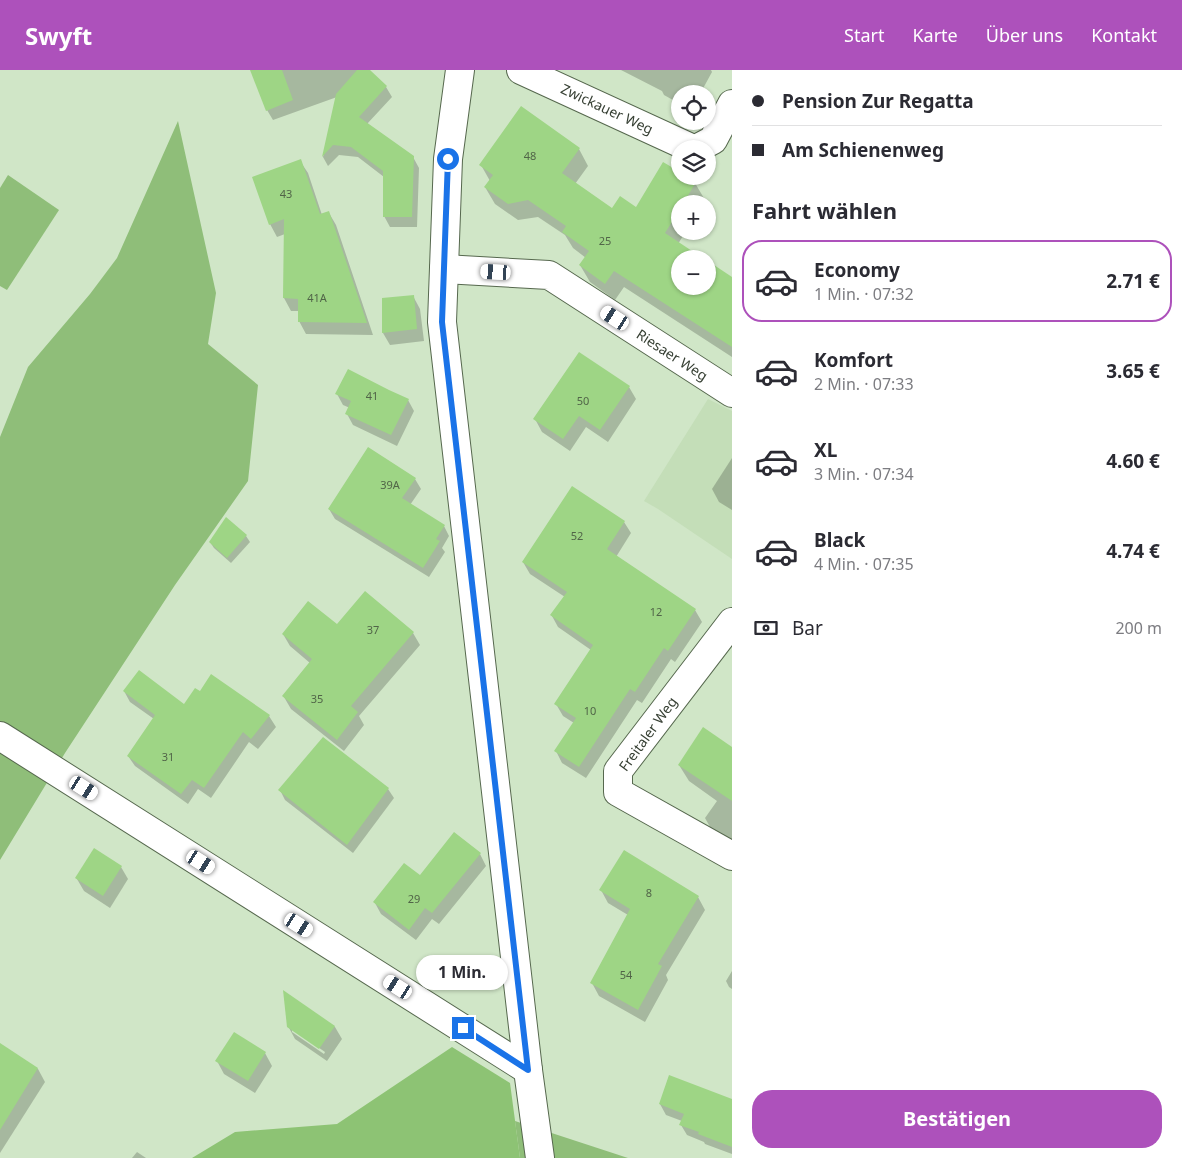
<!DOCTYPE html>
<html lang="de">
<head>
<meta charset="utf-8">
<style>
	:root { --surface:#fff; --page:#f7f7f7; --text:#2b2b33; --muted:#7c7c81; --line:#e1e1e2; --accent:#ad51bb }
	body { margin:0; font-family:"Noto Sans",sans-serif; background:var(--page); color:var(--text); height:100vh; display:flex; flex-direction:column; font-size:19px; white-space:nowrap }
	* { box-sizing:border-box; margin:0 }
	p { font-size:16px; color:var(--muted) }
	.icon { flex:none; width:28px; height:28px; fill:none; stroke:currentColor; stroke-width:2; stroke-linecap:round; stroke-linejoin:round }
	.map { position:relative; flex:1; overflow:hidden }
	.sheet { display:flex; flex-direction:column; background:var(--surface); width:450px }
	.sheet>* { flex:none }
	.top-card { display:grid; align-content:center; height:110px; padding:0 20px; background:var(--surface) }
	.fabs { position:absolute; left:671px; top:15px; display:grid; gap:10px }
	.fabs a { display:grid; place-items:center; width:45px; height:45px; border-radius:50%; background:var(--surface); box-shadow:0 1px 4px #0004; font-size:25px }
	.end { position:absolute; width:22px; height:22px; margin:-11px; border:6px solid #1a73e8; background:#fff; box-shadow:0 0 0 2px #fff }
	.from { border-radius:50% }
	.bubble { position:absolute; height:35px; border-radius:18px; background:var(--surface); box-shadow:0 1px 4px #0004; font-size:16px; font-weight:700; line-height:35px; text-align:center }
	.car { position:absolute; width:15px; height:30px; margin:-15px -8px; border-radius:6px; box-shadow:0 0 4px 1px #0007; background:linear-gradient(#fff 24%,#345 0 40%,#fff 0 76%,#345 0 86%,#fff 0) }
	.top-card b { display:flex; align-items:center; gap:18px; height:48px; font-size:19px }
	.top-card b+b { border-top:1px solid var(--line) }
	.top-card i { width:12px; height:12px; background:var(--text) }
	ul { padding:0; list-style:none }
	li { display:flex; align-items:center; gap:15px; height:82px; margin:0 10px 8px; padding:0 10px; border:2px solid transparent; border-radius:20px }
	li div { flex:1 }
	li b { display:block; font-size:19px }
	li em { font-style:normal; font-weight:700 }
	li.current { border-color:var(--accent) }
	li>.icon { width:45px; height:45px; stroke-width:1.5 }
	h2 { padding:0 20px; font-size:22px; line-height:60px }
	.pay { display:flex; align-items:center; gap:12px; height:55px; padding:0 20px; font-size:19px }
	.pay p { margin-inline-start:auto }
	.action { display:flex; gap:10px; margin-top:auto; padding:10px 20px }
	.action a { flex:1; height:58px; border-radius:20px; background:var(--accent); color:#fff; font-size:20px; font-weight:700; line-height:58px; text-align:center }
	header { display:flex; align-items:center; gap:30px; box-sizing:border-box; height:70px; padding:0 25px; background:var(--accent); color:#fff }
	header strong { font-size:24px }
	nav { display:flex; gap:28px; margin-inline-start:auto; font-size:18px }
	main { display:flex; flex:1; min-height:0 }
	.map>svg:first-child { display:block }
</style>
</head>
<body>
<header>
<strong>Swyft</strong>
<nav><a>Start</a><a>Karte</a><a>Über uns</a><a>Kontakt</a></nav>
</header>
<main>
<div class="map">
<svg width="732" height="1088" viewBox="0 0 732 1088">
	<rect width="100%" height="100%" fill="#d0e6c7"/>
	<path fill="#c4deb8" d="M 708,329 L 732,341 L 732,489 L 658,439 L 644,431 Z"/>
	<g fill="#8fbe79">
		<path d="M 178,51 L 216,223 L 208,274 L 258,315 L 248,411 L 175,515 L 65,683 L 0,790 L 0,367 L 28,297 L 90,224 L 117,188 Z"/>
		<path d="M 8,105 L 59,140 L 7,220 L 0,216 L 0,118 Z"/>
		<path d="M 515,1051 L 628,1088 L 520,1088 Z"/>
	</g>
	<path fill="#8dc374" d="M 452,977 L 510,1013 L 520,1088 L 192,1088 L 235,1062 L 337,1054 Z"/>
	<g fill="#0003" fill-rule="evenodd">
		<path d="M 251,0 L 368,0 L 386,17 L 392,27 L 367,54 L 413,87 L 419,98 L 417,157 L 390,157 L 384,146 L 384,107 L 358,87 L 339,85 L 328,96 L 323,87 L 337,27 L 273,50 L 267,40 Z"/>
		<path d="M 621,0 L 711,0 L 712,2 L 700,24 L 680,24 L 680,34 L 664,25 L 662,21 Z"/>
		<path d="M 579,79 L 588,96 L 575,114 L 612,139 L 637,139 L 680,104 L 680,106 L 695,113 L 705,130 L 702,134 L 680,134 L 680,161 L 686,161 L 678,174 L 680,189 L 680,216 L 708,216 L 708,192 L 732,208 L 732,287 L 624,217 L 615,230 L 590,212 L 580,195 L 586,188 L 573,178 L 565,165 L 538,147 L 518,150 L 495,134 L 485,117 L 490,111 L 481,95 Z"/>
		<path d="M 300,91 L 308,103 L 322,145 L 329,143 L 336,155 L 373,265 L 306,264 L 299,251 L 299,241 L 291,241 L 284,228 L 285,164 L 277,167 L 270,154 Z"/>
		<path d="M 413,226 L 420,239 L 424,271 L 390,275 L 383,263 L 383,229 Z"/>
		<path d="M 629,317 L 636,329 L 608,372 L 586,357 L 570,381 L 542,362 L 535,349 Z"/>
		<path d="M 337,324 L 408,330 L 414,341 L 397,376 L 353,355 L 347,344 L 350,338 L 343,335 Z"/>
		<path d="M 732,388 L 732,440 L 719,432 L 712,419 Z"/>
		<path d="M 415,409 L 421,419 L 410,435 L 444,456 L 449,466 L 442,478 L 445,482 L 429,507 L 335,449 L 329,439 Z"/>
		<path d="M 226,449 L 246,466 L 250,472 L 231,493 L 214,478 L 210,472 Z"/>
		<path d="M 624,452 L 631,463 L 616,487 L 695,540 L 702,552 L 675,592 L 671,589 L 642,633 L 637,630 L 586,708 L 562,693 L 556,681 L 574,653 L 563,646 L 556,634 L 591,580 L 558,557 L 552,546 L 565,527 L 530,504 L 523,492 Z"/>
		<path d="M 337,555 L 413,563 L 420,575 L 359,646 L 364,655 L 344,681 L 291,639 L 284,627 L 310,593 L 290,576 L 283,564 Z"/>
		<path d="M 212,606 L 269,646 L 276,657 L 258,679 L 249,672 L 211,728 L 198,719 L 188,734 L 135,696 L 128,686 L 154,649 L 130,632 L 124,621 L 184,636 L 200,623 Z"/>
		<path d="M 732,678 L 732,776 L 714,764 L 705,748 L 717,731 L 689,711 L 679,695 Z"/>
		<path d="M 388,719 L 394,728 L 353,783 L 285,730 L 280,720 Z"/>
		<path d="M 480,784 L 486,796 L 439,854 L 432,849 L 416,870 L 381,844 L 375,833 L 420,807 Z"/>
		<path d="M 121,797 L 128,809 L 110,838 L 84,821 L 77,809 Z"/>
		<path d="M 601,820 L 698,827 L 705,840 L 666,905 L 668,910 L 645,952 L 599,926 L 592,913 L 628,845 L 608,833 Z"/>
		<path d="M 732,901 L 732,919 L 729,917 L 726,911 Z"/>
		<path d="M 284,923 L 335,957 L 342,969 L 327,991 L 295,969 L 288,956 ZM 292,959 L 325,982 L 324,984 L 292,962 Z"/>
		<path d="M 4,977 L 38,999 L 45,1012 L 0,1083 L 0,984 Z"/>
		<path d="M 265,983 L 272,996 L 255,1023 L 224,1004 L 217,991 Z"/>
		<path d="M 732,1030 L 732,1084 L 705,1074 L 704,1072 L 687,1065 L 681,1055 L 682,1051 L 666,1045 L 660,1034 Z"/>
		<path d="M 137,1082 L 146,1088 L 132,1088 Z"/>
	</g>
	<g fill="#9ed585">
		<path d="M 250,0 L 282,0 L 293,30 L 266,41 Z"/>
		<path d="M 357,0 L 370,0 L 387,16 L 359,47 L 414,86 L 412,147 L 383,147 L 383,101 L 351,77 L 333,75 L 322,87 L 336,24 Z"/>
		<path d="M 521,36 L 580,78 L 562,103 L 612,138 L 620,126 L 636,137 L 663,92 L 680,102 L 680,106 L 687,106 L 696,112 L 683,134 L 680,134 L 680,139 L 665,163 L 704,189 L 680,189 L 680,216 L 708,216 L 708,191 L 732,207 L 732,277 L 614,201 L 605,214 L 579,195 L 589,181 L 562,162 L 566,156 L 528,130 L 508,134 L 484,117 L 493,105 L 479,95 Z"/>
		<path d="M 301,89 L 320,144 L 329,141 L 367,253 L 298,252 L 298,229 L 283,228 L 284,149 L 269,155 L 252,107 Z"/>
		<path d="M 414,225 L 417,259 L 382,263 L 382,228 Z"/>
		<path d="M 579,282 L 630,316 L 600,360 L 579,346 L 563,369 L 533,349 Z"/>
		<path d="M 348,299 L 389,320 L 409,329 L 391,365 L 345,344 L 351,331 L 335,324 Z"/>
		<path d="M 368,377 L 416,408 L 402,428 L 445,455 L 436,469 L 440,471 L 423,498 L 328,439 Z"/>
		<path d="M 572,416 L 625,451 L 607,479 L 696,539 L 668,581 L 664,578 L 635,622 L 630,619 L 579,697 L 554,681 L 576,648 L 554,634 L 593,575 L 550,545 L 567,522 L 522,492 Z"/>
		<path d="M 226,447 L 247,465 L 227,488 L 209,472 Z"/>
		<path d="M 365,521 L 414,562 L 351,636 L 358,642 L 337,670 L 282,626 L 312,589 L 282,564 L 308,531 L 337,554 Z"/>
		<path d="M 139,600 L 184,634 L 195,618 L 200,621 L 211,604 L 270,645 L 251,669 L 243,662 L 204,718 L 192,710 L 181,724 L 127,686 L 155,645 L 123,621 Z"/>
		<path d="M 703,657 L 732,677 L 732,731 L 678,695 Z"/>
		<path d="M 323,667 L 389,718 L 347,775 L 278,720 Z"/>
		<path d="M 454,762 L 481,783 L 432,843 L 425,838 L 409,860 L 373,832 L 404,793 L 420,805 Z"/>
		<path d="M 94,778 L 122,796 L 103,826 L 75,808 Z"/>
		<path d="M 624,780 L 699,826 L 658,894 L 662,896 L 638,940 L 590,913 L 630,839 L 599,820 Z"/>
		<path d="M 283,920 L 335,956 L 319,979 L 287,957 Z"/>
		<path d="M 234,962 L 266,982 L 248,1011 L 215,991 Z"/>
		<path d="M 0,973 L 38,998 L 0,1060 Z"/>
		<path d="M 669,1005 L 732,1029 L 732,1077 L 698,1064 L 699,1062 L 679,1055 L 684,1044 L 659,1034 Z"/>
	</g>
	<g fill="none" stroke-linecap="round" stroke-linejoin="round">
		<g stroke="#56684e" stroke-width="30">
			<g id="minor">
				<path d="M 460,0 L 448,89 L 442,252 L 528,1000 L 540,1088"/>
				<path d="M 521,0 L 693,79"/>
				<path d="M 696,79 L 713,70 L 732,34"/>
				<path d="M 444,199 L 549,205 L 732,323"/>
				<path d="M 732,552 L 618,701 L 618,722 L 732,786"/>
				<path d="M 0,666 L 528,1000"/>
			</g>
		</g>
		<use href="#minor" stroke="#fff" stroke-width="28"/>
	</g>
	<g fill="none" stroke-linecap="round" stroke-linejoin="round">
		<path stroke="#1a73e8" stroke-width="6" d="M 448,89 L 442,252 L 528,1000 L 463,958"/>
	</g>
	<g text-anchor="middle" stroke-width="4" stroke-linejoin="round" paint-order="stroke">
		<g font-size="11" fill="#516548">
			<text x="530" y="90">48</text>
			<text x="286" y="128">43</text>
			<text x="605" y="175">25</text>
			<text x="317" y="232">41A</text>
			<text x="372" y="330">41</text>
			<text x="583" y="335">50</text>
			<text x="390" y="419">39A</text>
			<text x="577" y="470">52</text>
			<text x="656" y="546">12</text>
			<text x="373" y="564">37</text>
			<text x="317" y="633">35</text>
			<text x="590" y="645">10</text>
			<text x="168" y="691">31</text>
			<text x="649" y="827">8</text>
			<text x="414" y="833">29</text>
			<text x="626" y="909">54</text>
		</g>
		<g font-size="14" fill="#374034" stroke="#fff">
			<text transform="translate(607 39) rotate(25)" y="5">Zwickauer Weg</text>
			<text transform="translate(672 285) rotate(33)" y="5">Riesaer Weg</text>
			<text transform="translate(648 664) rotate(-54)" y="5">Freitaler Weg</text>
		</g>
	</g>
</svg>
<div class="fabs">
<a><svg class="icon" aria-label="locate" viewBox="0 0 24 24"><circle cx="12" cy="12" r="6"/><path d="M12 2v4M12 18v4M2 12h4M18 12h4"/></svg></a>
<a><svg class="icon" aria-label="layers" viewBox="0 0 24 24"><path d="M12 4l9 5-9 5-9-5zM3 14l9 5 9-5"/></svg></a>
<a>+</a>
<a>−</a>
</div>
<i class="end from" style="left:448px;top:89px"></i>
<i class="end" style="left:463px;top:958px"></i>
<div class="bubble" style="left:416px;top:885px;width:92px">1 Min.</div>
<i class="car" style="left:496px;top:202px;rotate:273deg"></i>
<i class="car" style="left:615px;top:248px;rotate:303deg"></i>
<i class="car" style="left:84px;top:718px;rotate:122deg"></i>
<i class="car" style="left:201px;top:792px;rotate:122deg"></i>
<i class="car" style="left:299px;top:855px;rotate:122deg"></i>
<i class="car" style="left:398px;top:917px;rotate:302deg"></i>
</div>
<section class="sheet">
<div class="top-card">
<b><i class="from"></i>Pension Zur Regatta</b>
<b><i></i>Am Schienenweg</b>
</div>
<h2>Fahrt wählen</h2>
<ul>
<li class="current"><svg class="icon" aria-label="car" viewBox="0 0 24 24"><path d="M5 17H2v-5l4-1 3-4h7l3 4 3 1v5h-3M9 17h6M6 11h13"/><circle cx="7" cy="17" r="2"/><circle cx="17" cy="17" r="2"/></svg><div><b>Economy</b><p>1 Min. · 07:32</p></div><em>2.71 €</em></li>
<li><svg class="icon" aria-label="car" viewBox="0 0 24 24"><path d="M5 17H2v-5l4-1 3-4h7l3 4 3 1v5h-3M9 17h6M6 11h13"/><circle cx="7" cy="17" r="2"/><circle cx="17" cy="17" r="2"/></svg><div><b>Komfort</b><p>2 Min. · 07:33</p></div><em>3.65 €</em></li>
<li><svg class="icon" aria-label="car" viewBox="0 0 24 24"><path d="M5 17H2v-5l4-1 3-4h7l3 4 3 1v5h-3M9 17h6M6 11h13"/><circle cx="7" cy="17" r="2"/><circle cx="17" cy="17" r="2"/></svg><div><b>XL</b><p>3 Min. · 07:34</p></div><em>4.60 €</em></li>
<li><svg class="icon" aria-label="car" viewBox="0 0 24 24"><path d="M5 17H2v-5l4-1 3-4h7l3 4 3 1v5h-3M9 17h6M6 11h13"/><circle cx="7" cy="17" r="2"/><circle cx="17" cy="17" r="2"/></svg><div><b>Black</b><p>4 Min. · 07:35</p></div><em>4.74 €</em></li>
</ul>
<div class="pay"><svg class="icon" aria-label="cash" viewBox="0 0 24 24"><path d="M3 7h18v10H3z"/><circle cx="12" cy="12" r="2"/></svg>Bar<p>200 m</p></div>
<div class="action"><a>Bestätigen</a></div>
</section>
</main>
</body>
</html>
